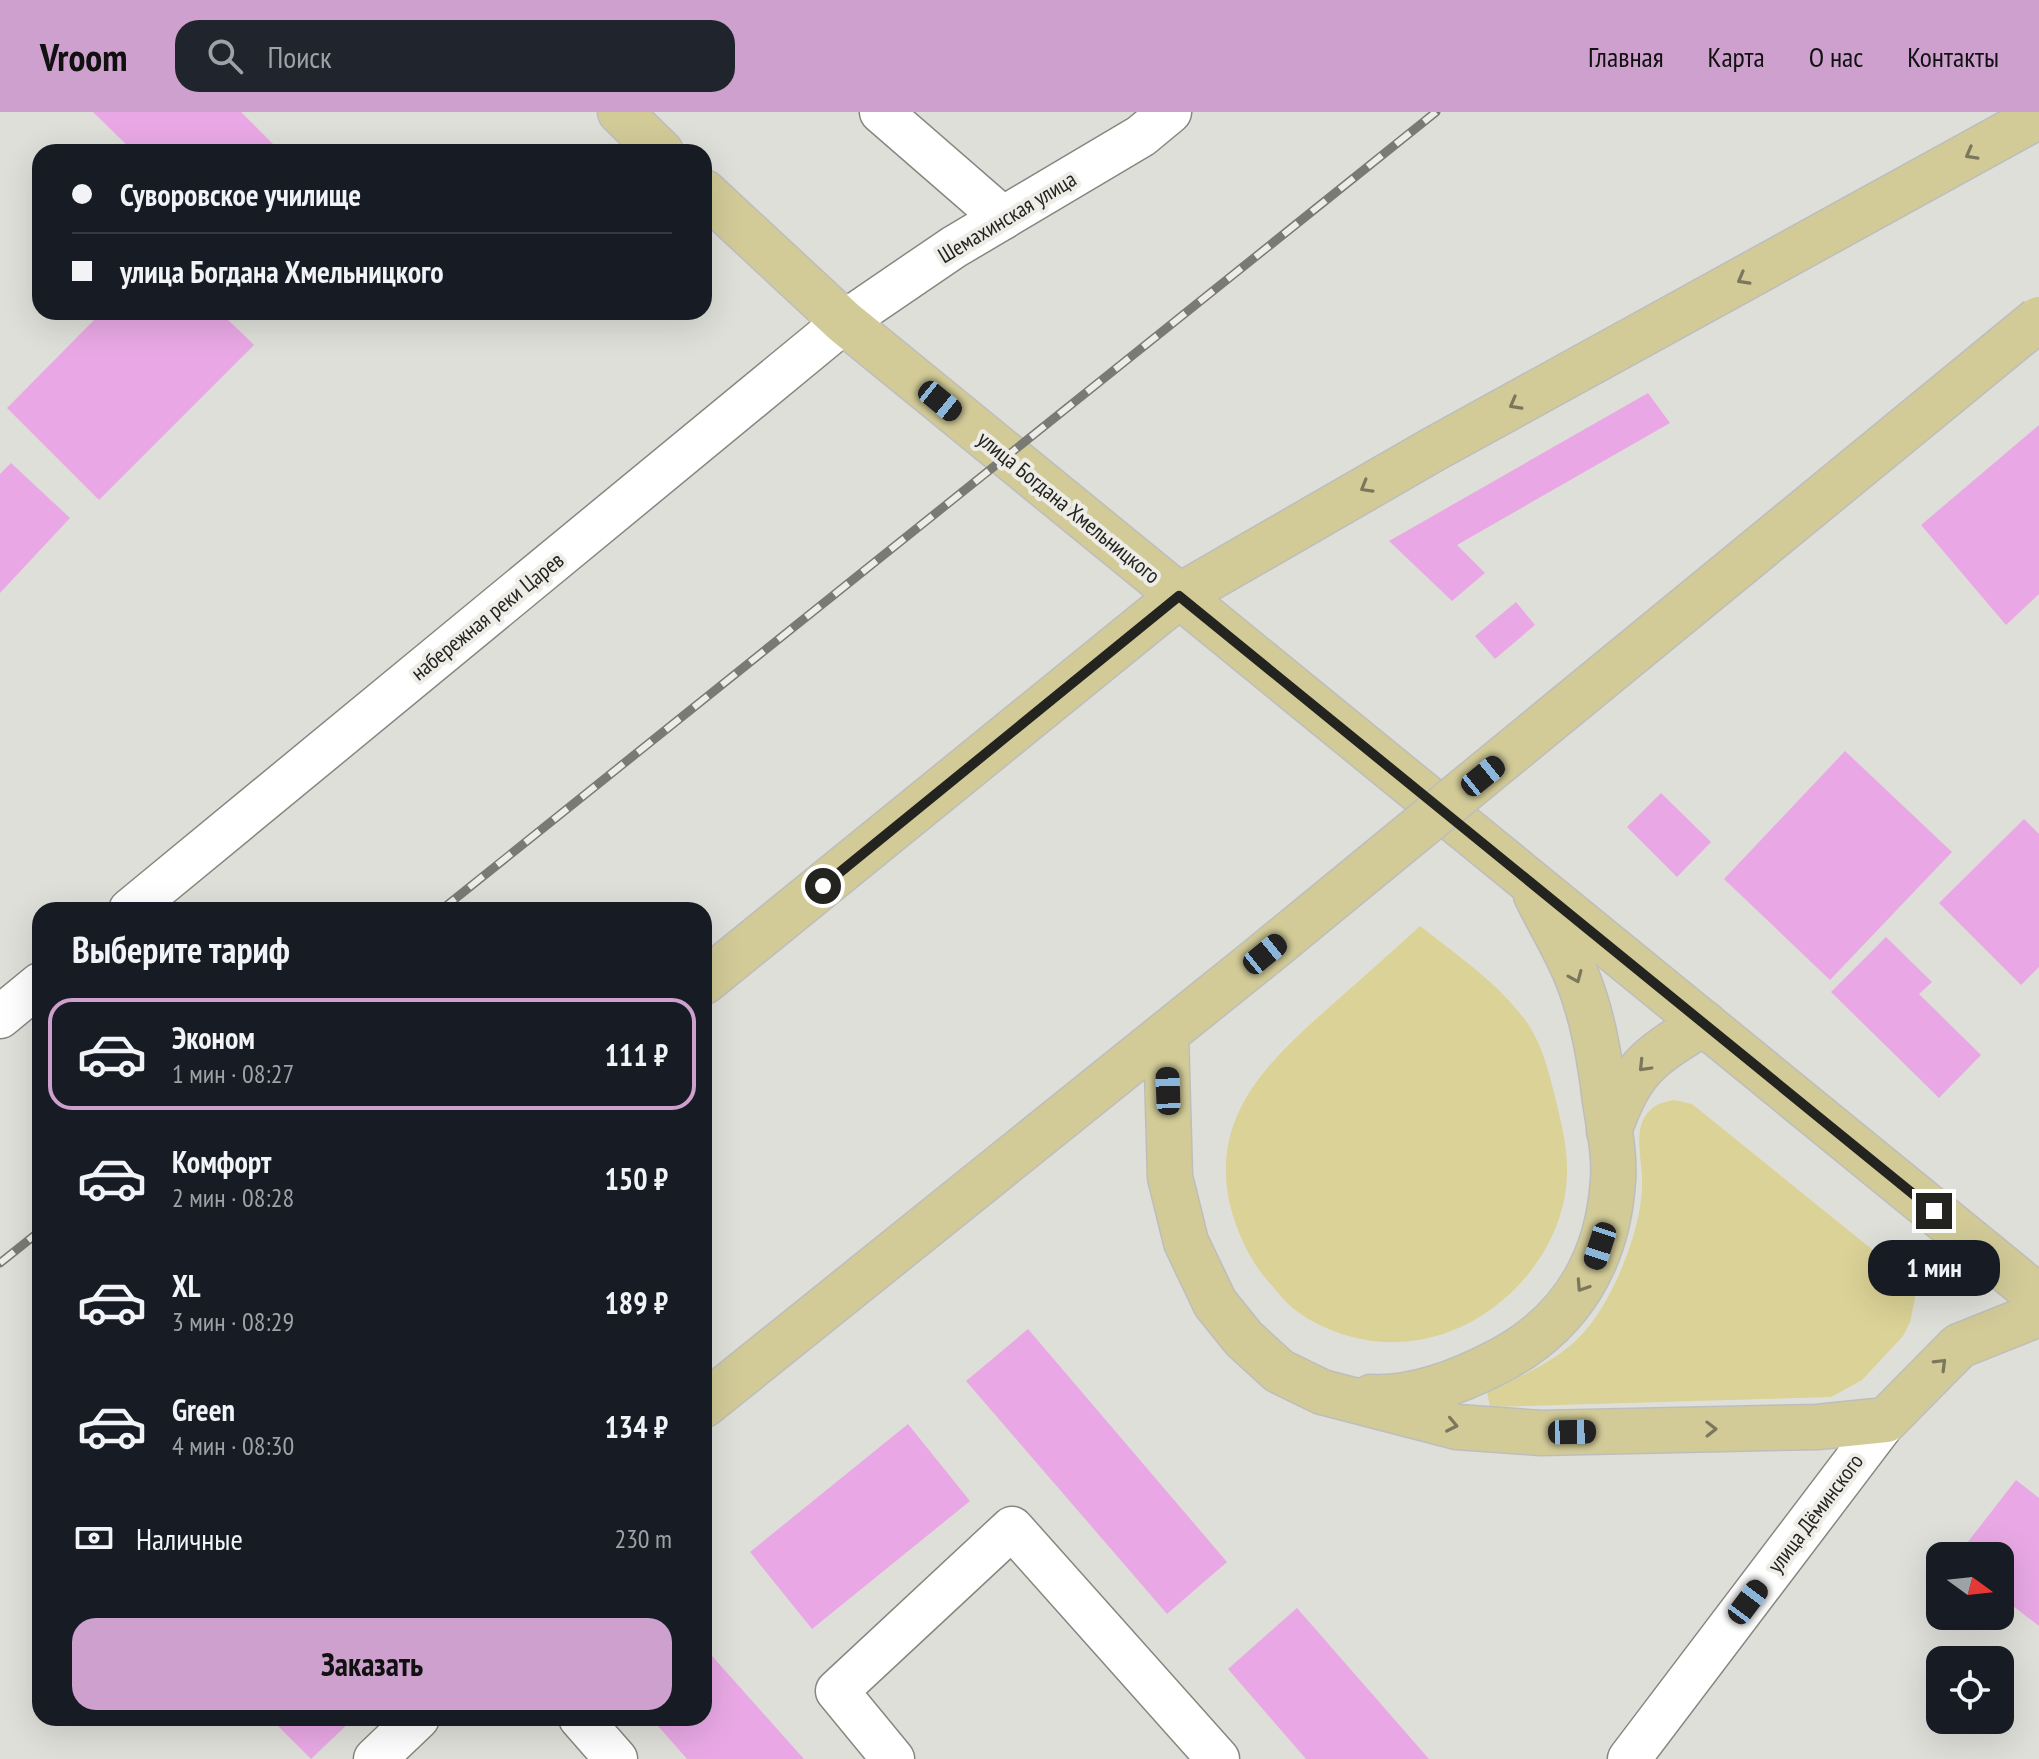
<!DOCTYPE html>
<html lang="ru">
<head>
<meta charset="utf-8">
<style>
	:root { --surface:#171b24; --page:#20242c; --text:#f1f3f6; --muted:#9ea1a6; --line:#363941; --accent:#cda0ce }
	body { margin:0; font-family:"PT Sans Narrow",sans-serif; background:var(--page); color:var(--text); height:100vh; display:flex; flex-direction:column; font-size:30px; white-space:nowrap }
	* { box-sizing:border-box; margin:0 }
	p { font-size:26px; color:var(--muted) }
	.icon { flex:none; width:44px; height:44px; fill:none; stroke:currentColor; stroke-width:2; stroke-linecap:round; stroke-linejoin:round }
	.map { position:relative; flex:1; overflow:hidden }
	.side { position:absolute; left:32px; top:790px; width:680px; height:824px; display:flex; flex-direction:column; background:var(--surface); border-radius:24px; box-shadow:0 8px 32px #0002 }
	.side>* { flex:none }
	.banner { position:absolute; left:32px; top:32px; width:680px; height:176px; border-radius:24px; box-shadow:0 8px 32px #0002; display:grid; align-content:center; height:176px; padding:0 40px; background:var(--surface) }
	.needle { width:52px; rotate:105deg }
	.controls { position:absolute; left:1926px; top:1430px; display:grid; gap:16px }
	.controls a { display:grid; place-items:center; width:88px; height:88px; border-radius:16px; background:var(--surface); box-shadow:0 8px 32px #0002; font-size:40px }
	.end { position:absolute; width:36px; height:36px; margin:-18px; border:10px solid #232320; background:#fff; box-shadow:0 0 0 4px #fff }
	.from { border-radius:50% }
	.bubble { position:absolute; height:56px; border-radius:24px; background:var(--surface); box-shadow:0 8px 32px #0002; font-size:26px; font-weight:800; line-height:56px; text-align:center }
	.car { position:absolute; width:24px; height:48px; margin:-24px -12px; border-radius:10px; box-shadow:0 0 6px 2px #0007; background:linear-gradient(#222 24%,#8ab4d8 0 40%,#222 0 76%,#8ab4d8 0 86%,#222 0) }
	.banner b { display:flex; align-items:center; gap:28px; height:76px; font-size:30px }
	.banner b+b { border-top:2px solid var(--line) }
	.banner i { width:20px; height:20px; background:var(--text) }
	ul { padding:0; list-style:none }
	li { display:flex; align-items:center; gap:24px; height:112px; margin:0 16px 12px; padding:0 24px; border:4px solid transparent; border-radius:24px }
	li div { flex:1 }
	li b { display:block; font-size:30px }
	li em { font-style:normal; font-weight:800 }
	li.on { border-color:var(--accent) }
	li>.icon { width:72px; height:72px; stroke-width:1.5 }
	h2 { padding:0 40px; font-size:36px; line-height:96px }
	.pay { display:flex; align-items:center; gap:20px; height:88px; padding:0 40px; font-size:30px }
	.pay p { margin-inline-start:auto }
	.cta { display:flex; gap:16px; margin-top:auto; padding:16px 40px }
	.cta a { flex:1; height:92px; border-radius:24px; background:var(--accent); color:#111; font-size:32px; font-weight:800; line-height:92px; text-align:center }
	header { display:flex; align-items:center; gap:48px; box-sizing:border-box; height:112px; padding:0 40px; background:var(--accent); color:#111 }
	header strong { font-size:38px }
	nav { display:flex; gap:44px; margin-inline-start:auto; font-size:28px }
	.search { width:560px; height:72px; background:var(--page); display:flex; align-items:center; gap:20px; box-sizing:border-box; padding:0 28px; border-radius:24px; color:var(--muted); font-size:30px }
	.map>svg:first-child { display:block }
</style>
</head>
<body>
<header>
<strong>Vroom</strong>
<div class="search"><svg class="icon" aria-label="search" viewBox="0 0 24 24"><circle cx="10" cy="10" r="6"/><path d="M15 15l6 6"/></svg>Поиск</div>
<nav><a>Главная</a><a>Карта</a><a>О нас</a><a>Контакты</a></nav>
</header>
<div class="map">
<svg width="2039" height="1647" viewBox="0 0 2039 1647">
	<rect width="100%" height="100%" fill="#dfdfd9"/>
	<g fill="#dad296">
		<path d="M 1420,814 C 1458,844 1500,872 1528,912 C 1542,933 1549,960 1555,985 C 1561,1010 1568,1036 1567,1062 C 1565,1148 1485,1228 1398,1230 C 1361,1232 1315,1217 1287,1191 C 1280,1184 1274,1175 1267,1168 C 1249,1147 1237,1120 1230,1093 C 1209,1001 1272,946 1334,891 C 1363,865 1392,840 1420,814 Z"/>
		<path d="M 1674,988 L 1692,992 L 1910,1168 L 1915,1186 L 1910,1210 L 1903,1224 L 1862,1268 L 1831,1285 L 1490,1295 L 1487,1280 C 1521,1264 1559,1249 1585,1219 C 1614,1186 1642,1116 1642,1073 C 1643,1052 1634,1025 1644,1006 C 1652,993 1660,991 1674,988 Z"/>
	</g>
	<g fill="#e9a8e5">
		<path d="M 93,0 L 241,0 L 281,40 L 134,40 Z"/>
		<path d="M 102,200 L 220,200 L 254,233 L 99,388 L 7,296 Z"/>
		<path d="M 1648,281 L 1670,311 L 1457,433 L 1485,461 L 1452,489 L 1389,429 Z"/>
		<path d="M 2039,313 L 2039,482 L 2006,513 L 1921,413 Z"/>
		<path d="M 11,351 L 70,406 L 0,481 L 0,362 Z"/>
		<path d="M 1516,490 L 1535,513 L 1495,547 L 1475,524 Z"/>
		<path d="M 1845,639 L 1952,740 L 1830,868 L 1724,767 Z"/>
		<path d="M 1661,681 L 1711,730 L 1677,765 L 1627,715 Z"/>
		<path d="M 2024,707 L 2039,722 L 2039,855 L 2021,873 L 1939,791 Z"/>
		<path d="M 1886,825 L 1932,870 L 1919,882 L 1981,943 L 1939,986 L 1831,880 Z"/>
		<path d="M 1028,1217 L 1227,1450 L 1167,1502 L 966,1269 Z"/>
		<path d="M 908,1312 L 970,1389 L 812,1517 L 750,1440 Z"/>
		<path d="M 2016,1368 L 2039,1386 L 2039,1514 L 2000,1484 L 2000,1444 L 1957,1444 Z"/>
		<path d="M 1297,1496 L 1429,1647 L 1306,1647 L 1228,1557 Z"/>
		<path d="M 704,1535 L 804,1647 L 687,1647 L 651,1606 L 704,1606 Z"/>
		<path d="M 270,1606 L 354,1606 L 311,1647 Z"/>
	</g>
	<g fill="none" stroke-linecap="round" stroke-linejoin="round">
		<g stroke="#878781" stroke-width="45">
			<g id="minor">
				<path d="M 881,0 L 1003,106"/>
				<path d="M 130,798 L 844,210 L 954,135 L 1141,24 L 1170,0"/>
				<path d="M 0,905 L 40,872"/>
				<path d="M 580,1606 L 616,1647"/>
				<path d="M 375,1647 L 418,1606"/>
				<path d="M 893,1647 L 837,1579 L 1012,1416 L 1218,1647"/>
				<path d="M 1629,1647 L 1886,1308"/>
			</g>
		</g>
		<g stroke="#bdbdbc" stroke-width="47">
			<g id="major">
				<path d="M 620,0 L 661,40"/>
				<path d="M 704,80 L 844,210 L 2039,1185"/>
				<path d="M 704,870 L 1179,484 L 1434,337 L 2039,4"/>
				<path d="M 1166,922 L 1170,1065 L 1186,1130 L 1215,1191 L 1244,1227 L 1279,1259 L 1322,1280 L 1457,1315 L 1541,1321 L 1817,1315 L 1886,1308 L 1959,1234 L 2039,1202"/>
				<path d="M 1609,1019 C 1633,954 1646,947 1704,911"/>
				<path d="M 1371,1285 C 1414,1287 1461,1269 1499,1249 C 1570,1212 1608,1149 1613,1068 C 1615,1043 1609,1015 1605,989 C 1600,949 1594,909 1579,870 C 1568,840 1550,812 1536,783"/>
				<path d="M 704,1293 L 1265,842"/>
			</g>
		</g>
		<use href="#minor" stroke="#fff" stroke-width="42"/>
		<use href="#major" stroke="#d2cb98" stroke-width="44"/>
		<g stroke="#797975" stroke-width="9">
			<g id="rail">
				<path d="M 441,798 L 1436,0"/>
				<path d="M 0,1151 L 40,1119"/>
			</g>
		</g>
		<use href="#rail" stroke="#edece6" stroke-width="6" stroke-dasharray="18" stroke-linecap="butt"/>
		<g stroke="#bdbdbc" stroke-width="47" stroke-linecap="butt">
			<path id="major-bridge" d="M 1265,842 L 2039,207"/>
		</g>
		<use href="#major-bridge" stroke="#d2cb98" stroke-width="44"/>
	</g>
	<defs><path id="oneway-chevron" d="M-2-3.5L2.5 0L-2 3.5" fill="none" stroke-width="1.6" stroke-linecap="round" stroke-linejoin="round" transform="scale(2)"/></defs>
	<g stroke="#7a775c">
		<use href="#oneway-chevron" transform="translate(1971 42) rotate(151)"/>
		<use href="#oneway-chevron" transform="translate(1743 167) rotate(151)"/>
		<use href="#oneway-chevron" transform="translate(1515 292) rotate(151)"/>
		<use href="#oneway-chevron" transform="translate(1366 375) rotate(150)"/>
		<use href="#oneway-chevron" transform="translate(1576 865) rotate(67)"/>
		<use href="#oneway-chevron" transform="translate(1644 954) rotate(134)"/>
		<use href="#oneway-chevron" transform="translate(1582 1174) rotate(123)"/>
		<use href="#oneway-chevron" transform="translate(1941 1252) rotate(-45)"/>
		<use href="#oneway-chevron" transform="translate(1452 1313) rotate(12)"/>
		<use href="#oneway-chevron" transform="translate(1711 1317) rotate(-1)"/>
	</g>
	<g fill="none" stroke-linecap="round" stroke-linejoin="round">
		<path stroke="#232320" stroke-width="10" d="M 823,774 L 1179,484 L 1934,1099"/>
	</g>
	<g text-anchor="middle" stroke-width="8" stroke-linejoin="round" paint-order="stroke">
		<g font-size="22" fill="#232320" stroke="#edece6">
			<text transform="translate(1007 105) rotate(-31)" y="8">Шемахинская улица</text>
			<text transform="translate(1069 395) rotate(39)" y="8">улица Богдана Хмельницкого</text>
			<text transform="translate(487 504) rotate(-39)" y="8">набережная реки Царев</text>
			<text transform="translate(1815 1401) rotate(-53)" y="8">улица Дёминского</text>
		</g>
	</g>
</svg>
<div class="controls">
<a><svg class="needle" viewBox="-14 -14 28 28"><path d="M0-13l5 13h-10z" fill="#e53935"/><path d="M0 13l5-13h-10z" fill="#9ea1a6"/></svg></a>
<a><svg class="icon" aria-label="locate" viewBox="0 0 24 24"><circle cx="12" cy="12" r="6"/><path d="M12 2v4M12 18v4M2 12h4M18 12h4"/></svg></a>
</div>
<i class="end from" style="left:823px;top:774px"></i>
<i class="end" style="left:1934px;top:1099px"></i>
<div class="bubble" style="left:1868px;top:1128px;width:132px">1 мин</div>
<i class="car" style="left:940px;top:289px;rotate:129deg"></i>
<i class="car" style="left:1483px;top:664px;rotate:51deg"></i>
<i class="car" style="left:1265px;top:842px;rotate:51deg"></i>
<i class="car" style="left:1168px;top:979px;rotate:358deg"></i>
<i class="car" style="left:1600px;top:1134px;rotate:198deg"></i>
<i class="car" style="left:1572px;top:1320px;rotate:89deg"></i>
<i class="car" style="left:1748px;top:1490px;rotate:37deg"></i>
<div class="banner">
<b><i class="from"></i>Суворовское училище</b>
<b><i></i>улица Богдана Хмельницкого</b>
</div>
<section class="side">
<h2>Выберите тариф</h2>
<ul>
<li class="on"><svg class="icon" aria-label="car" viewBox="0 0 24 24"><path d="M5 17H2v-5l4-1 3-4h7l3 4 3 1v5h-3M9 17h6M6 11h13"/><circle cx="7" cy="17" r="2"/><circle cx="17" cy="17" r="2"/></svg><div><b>Эконом</b><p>1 мин · 08:27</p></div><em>111 ₽</em></li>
<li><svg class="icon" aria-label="car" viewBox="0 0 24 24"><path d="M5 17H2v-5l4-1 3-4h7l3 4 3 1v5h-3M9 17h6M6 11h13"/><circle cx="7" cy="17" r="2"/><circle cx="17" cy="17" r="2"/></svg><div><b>Комфорт</b><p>2 мин · 08:28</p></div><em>150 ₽</em></li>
<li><svg class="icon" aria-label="car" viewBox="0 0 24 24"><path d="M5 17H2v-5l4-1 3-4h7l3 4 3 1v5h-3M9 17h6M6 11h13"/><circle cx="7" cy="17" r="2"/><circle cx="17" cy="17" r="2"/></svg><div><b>XL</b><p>3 мин · 08:29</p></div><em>189 ₽</em></li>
<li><svg class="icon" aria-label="car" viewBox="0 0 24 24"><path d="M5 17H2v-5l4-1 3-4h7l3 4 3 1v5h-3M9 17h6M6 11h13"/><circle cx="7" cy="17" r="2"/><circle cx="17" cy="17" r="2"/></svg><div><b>Green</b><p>4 мин · 08:30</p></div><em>134 ₽</em></li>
</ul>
<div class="pay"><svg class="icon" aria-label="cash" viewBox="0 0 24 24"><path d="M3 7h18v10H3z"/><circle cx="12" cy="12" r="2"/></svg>Наличные<p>230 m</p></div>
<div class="cta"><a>Заказать</a></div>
</section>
</div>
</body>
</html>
